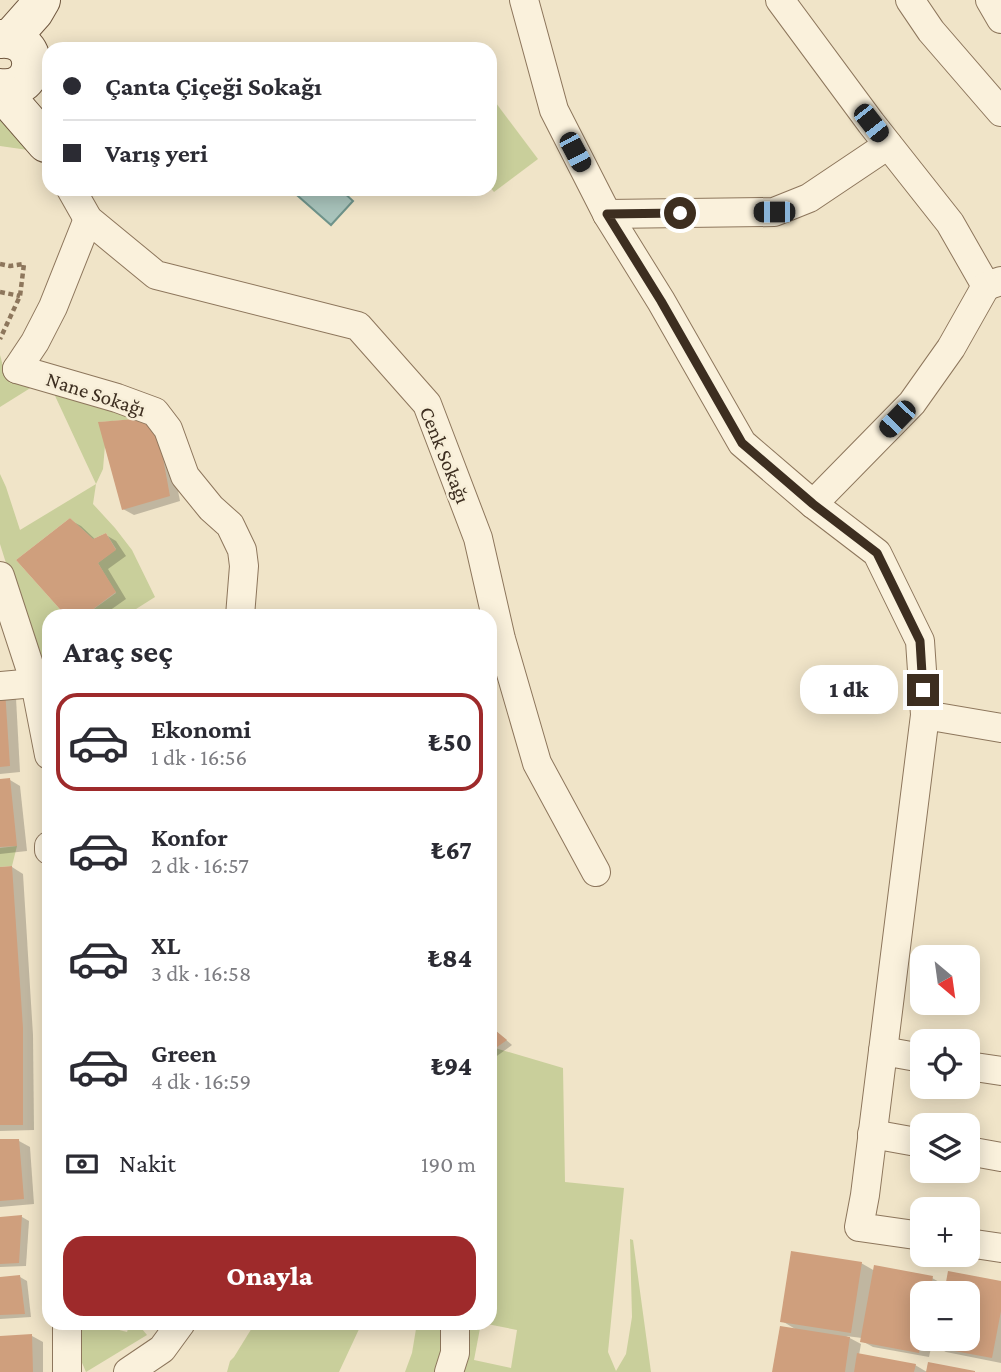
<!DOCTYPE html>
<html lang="tr">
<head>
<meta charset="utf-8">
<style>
	:root { --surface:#fff; --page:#f2f2f3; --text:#2b2b33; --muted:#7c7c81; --line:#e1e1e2; --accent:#9e2a2b }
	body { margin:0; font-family:"Crimson Pro",serif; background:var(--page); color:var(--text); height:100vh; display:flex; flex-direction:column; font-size:26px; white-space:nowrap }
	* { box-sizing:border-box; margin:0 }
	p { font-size:23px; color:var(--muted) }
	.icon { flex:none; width:38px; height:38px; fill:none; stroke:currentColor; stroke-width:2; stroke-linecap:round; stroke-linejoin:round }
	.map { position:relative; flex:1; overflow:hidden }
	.sheet { position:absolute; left:42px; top:609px; width:455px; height:721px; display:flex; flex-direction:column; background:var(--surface); border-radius:21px; box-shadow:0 4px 18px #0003 }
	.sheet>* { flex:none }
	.guide { position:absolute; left:42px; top:42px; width:455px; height:154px; border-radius:21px; box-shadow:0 4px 18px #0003; display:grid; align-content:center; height:154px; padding:0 21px; background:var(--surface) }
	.needle { width:46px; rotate:151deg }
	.fabs { position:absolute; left:910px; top:945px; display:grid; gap:14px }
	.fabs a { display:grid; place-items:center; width:70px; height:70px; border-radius:14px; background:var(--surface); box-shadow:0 4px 18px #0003; font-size:35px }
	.end { position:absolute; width:32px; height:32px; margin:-16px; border:9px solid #3d2e20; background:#fff; box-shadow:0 0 0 4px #fff }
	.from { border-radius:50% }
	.bubble { position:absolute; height:49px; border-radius:21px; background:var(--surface); box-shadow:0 4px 18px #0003; font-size:23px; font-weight:800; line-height:49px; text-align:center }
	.car { position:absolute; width:21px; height:42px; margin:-21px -10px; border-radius:9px; box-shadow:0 0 5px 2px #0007; background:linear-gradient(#222 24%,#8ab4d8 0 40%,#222 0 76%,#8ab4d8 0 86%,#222 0) }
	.guide b { display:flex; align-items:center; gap:24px; height:66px; font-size:26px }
	.guide b+b { border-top:2px solid var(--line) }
	.guide i { width:18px; height:18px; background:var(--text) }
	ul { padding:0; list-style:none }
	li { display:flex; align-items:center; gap:21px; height:98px; margin:0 14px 10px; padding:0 7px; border:4px solid transparent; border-radius:21px }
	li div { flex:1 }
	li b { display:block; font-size:26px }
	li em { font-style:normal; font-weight:800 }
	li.current { border-color:var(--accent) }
	li>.icon { width:63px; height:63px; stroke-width:1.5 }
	h2 { padding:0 21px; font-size:32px; line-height:84px }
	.pay { display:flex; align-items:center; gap:18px; height:77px; padding:0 21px; font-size:26px }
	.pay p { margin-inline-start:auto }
	.primary-button { display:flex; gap:14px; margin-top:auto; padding:14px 21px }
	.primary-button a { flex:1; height:80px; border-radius:21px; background:var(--accent); color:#fff; font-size:28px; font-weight:800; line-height:80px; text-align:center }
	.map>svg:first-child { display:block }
</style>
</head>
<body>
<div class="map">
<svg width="1001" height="1372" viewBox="0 0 1001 1372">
	<rect width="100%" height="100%" fill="#f0e4c8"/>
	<g fill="#c9cf9b">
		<path d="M 490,95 L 538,159 L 494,192 L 490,187 Z"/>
		<path d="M 0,110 L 28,150 L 0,146 Z"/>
		<path d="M 0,355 L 3,366 L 32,387 L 0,407 Z"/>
		<path d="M 50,385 L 151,418 L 99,422 L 105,445 L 103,469 L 96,484 L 93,504 L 115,528 L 132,550 L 155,597 L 125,616 L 84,616 L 116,593 L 98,563 L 116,549 L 106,533 L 93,539 L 70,518 L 16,560 L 66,616 L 49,616 L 49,654 L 36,659 L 0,544 L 0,474 L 6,487 L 20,530 L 96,484 Z"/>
		<path d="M 17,846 L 12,866 L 0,867 L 0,848 Z"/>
		<path d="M 495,1048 L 563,1068 L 565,1182 L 624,1188 L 608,1352 L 616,1371 L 626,1354 L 632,1317 L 630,1239 L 633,1240 L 651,1372 L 405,1372 L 412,1353 L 417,1323 L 481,1323 L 474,1360 L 511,1368 L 517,1330 L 482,1323 L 490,1323 L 490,1052 Z"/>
		<path d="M 73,1323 L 92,1323 L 127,1332 L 130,1323 L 137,1323 L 147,1335 L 86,1372 L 70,1335 Z"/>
		<path d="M 255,1323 L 360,1323 L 360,1327 L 339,1372 L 227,1372 L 230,1361 L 234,1357 Z"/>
	</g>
	<path fill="#a9c4bc" stroke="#6f938a" stroke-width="2" d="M 290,189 L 340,189 L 353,201 L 331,225 Z"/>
	<g fill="#0003">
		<path d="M 168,439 L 180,501 L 134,515 L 123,509 Z"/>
		<path d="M 70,520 L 81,526 L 96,540 L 106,535 L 116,541 L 126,556 L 108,569 L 126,599 L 102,616 L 68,616 Z"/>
		<path d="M 0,692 L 16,698 L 20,772 L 0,774 Z"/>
		<path d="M 10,780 L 20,786 L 27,851 L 0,854 L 0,781 Z"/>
		<path d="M 12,867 L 23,874 L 33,1035 L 34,1130 L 0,1131 L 0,868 Z"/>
		<path d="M 490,1026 L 512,1045 L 490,1061 Z"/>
		<path d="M 0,1141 L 19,1141 L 30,1147 L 34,1204 L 0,1207 Z"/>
		<path d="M 22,1217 L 29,1221 L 26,1266 L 0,1267 L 0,1218 Z"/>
		<path d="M 861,1263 L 875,1271 L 932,1278 L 943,1284 L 941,1293 L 922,1293 L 922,1339 L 933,1339 L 929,1357 L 873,1347 L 862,1341 L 862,1338 L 846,1336 L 861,1344 L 859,1355 L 915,1365 L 927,1372 L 774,1372 L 797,1330 L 782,1321 Z"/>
		<path d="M 949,1273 L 1001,1283 L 1001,1363 L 946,1352 L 935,1346 L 937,1339 L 968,1339 L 968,1293 L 945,1293 Z"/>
		<path d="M 20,1277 L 27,1281 L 31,1317 L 0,1319 L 0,1278 Z"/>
		<path d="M 32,1336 L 43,1342 L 43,1372 L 0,1372 L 0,1338 Z"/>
	</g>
	<g fill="#cf9f7d">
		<path d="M 147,418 L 158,431 L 170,496 L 122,510 L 98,422 Z"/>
		<path d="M 70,518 L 93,539 L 106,533 L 116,550 L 98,563 L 116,592 L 84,616 L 66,616 L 16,560 Z"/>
		<path d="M 5,690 L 10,766 L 0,767 L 0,691 Z"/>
		<path d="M 10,778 L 17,846 L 0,847 L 0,779 Z"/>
		<path d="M 12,866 L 23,1028 L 23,1125 L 0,1125 L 0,867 Z"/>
		<path d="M 490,1026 L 507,1040 L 490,1052 Z"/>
		<path d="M 0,1139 L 19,1139 L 24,1199 L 0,1201 Z"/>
		<path d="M 22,1215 L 19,1263 L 0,1264 L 0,1217 Z"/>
		<path d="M 791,1251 L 862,1262 L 851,1333 L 780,1322 Z"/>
		<path d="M 874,1265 L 933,1276 L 930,1293 L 922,1293 L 922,1333 L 919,1353 L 860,1342 Z"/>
		<path d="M 948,1271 L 1001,1281 L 1001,1311 L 992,1358 L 933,1347 L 935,1339 L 968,1339 L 968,1293 L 944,1293 Z"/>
		<path d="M 20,1275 L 25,1314 L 0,1315 L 0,1277 Z"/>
		<path d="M 780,1326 L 850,1337 L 845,1372 L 772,1372 Z"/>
		<path d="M 32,1334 L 33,1372 L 0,1372 L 0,1336 Z"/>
		<path d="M 857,1353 L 916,1364 L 914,1372 L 854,1372 Z"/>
		<path d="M 928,1362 L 975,1371 L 975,1372 L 926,1372 Z"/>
	</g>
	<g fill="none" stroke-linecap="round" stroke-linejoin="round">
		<g stroke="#8d765c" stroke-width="30">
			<g id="minor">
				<path d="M 524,0 L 554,110 L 607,214 L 661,301 L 742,443 L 813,504 L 877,553 L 920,641 L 925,715 L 865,1195 L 859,1227 L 922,1236"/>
				<path d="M 780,0 L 871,123 L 950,223 L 986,286 L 1001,281"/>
				<path d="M 910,0 L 931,31 L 1001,112"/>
				<path d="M 990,0 L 1001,19"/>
				<path d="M 71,189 L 88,219 L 156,275 L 358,326 L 427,404 L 478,538 L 501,639 L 537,763 L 596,872"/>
				<path d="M 607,214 L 774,212 L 809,198 L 888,145"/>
				<path d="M 17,369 L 117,398 L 155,412 L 168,429 L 185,476 L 211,508 L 230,525 L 242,550 L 244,566 L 240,616"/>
				<path d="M 17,369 L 35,342 L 53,307 L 88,219"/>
				<path d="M 813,504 L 912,403 L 951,348 L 986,286"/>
				<path d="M 0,576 L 35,683 L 49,755"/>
				<path d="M 0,686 L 35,683 L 49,676"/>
				<path d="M 925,715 L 1001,728"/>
				<path d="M 49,846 L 49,850"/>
				<path d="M 883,1051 L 922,1058"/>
				<path d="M 968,1066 L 1001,1071"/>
				<path d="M 872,1134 L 922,1143"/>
				<path d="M 968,1151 L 1001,1157"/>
				<path d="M 968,1243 L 1001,1248"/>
				<path d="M 67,1323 L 67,1372"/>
				<path d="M 128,1372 L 162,1349 L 181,1323"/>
				<path d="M 449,1372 L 455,1353 L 455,1323"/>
			</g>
		</g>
		<g stroke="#6f573f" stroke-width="40">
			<g id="secondary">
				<path d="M 0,39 C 42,35 41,93 0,88"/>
				<path d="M 10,39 L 34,12 L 41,0"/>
				<path d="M 0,90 L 46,143"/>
			</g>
		</g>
		<g stroke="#8d765c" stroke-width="4.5" stroke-dasharray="5 3.5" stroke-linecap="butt">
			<path d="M 0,264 L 10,266 L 24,264 L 20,296 L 0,339"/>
			<path d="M 0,292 L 20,296"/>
		</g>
		<use href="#minor" stroke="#faf1dc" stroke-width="28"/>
		<use href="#secondary" stroke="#faf1dc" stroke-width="38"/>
	</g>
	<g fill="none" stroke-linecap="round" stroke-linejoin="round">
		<path stroke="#3d2e20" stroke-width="9" d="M 680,213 L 607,214 L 661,301 L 742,443 L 813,504 L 877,553 L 920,641 L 923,690"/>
	</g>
	<g text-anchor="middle" stroke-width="5" stroke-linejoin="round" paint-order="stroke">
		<g font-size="21" fill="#3d2e20" stroke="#f7eed8">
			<text transform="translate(96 394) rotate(18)" y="7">Nane Sokağı</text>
			<text transform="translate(445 455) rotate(68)" y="7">Cenk Sokağı</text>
		</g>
	</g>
</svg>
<div class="fabs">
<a><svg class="needle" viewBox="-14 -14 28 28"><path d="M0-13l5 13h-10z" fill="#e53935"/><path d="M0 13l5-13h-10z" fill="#7c7c81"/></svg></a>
<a><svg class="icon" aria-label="locate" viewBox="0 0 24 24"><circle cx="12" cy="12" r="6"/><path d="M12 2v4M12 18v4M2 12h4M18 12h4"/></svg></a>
<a><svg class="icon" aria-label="layers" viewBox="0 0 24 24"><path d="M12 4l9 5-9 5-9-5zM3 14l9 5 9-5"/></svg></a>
<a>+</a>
<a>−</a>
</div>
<i class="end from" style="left:680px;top:213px"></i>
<i class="end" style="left:923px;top:690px"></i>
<div class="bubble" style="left:800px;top:665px;width:98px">1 dk</div>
<i class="car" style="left:871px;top:123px;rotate:142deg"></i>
<i class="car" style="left:575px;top:152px;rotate:152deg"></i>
<i class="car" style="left:774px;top:212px;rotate:270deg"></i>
<i class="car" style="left:897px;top:419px;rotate:224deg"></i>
<div class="guide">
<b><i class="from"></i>Çanta Çiçeği Sokağı</b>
<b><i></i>Varış yeri</b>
</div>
<section class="sheet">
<h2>Araç seç</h2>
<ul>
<li class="current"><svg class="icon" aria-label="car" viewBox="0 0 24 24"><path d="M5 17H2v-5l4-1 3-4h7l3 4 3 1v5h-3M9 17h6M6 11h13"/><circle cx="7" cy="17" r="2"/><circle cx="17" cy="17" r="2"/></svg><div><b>Ekonomi</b><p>1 dk · 16:56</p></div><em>₺50</em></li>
<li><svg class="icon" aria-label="car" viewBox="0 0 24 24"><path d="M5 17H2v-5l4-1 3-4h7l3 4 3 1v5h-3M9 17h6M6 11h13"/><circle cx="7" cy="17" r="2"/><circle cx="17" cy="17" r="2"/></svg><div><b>Konfor</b><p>2 dk · 16:57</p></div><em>₺67</em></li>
<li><svg class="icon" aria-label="car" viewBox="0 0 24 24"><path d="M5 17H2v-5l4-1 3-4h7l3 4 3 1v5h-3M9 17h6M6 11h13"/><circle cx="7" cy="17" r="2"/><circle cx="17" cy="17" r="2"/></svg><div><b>XL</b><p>3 dk · 16:58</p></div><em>₺84</em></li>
<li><svg class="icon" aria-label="car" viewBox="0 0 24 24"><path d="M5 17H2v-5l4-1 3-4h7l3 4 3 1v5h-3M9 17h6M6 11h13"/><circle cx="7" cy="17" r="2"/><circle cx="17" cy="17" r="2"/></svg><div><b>Green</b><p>4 dk · 16:59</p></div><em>₺94</em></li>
</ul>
<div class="pay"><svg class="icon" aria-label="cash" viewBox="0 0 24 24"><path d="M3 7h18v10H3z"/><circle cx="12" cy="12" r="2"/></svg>Nakit<p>190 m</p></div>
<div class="primary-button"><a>Onayla</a></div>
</section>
</div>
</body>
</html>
